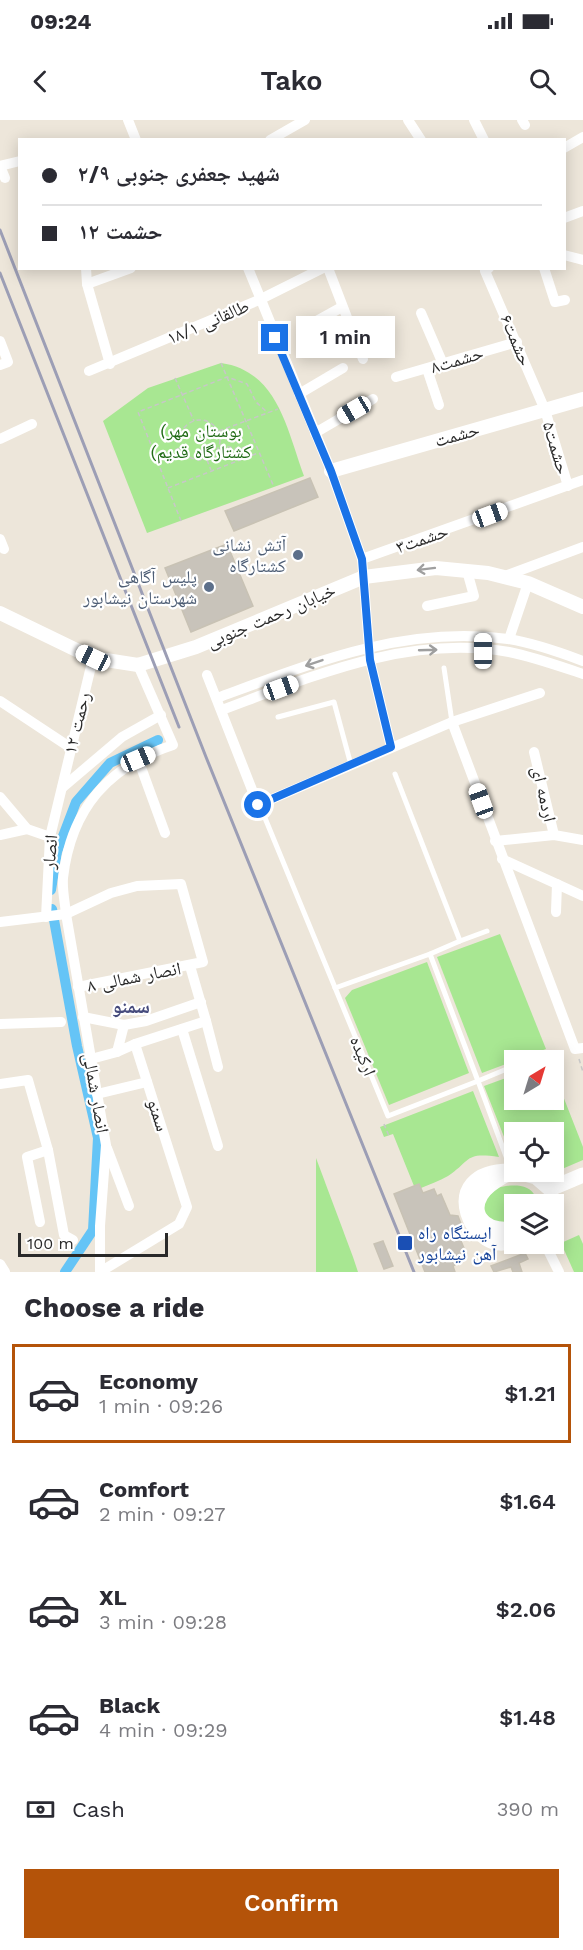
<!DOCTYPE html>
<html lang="en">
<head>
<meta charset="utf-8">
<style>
	:root { --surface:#fff; --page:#f7f7f7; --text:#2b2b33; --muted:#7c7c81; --line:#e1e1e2; --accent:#b45309 }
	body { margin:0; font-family:"Work Sans","Noto Naskh Arabic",sans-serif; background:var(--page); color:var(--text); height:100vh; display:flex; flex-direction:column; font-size:22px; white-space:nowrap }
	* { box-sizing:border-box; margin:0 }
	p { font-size:20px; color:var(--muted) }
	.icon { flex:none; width:33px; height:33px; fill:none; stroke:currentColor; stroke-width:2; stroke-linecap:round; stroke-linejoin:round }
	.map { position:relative; height:1152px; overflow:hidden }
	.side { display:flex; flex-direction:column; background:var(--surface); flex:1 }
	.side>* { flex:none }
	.hud { position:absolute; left:18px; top:18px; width:548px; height:132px; border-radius:0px; box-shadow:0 3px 15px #0003; display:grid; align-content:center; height:132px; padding:0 24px; background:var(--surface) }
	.needle { width:39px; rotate:38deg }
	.buttons { position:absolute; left:504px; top:930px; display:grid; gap:12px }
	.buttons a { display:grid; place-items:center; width:60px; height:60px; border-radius:0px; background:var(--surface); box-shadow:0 3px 15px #0003; font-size:30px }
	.scale { position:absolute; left:18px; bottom:15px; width:150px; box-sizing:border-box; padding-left:6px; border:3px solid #292929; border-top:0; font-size:16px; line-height:21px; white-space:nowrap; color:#292929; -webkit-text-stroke:4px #fff; paint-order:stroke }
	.end { position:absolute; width:27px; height:27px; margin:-14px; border:8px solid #1a73e8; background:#fff; box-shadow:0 0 0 3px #fff }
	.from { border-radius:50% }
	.bubble { position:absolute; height:42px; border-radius:0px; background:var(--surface); box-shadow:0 3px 15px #0003; font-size:20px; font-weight:600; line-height:42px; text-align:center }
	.car { position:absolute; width:18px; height:36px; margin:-18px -9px; border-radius:8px; box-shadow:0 0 4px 2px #0007; background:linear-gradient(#fff 24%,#345 0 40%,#fff 0 76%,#345 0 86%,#fff 0) }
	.hud b { display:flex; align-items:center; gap:21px; height:57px; font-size:22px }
	.hud b+b { border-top:2px solid var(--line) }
	.hud i { width:15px; height:15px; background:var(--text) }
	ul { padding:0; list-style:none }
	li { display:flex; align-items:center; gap:18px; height:99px; margin:0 12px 9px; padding:0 12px; border:3px solid transparent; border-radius:0px }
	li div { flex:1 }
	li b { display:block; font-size:22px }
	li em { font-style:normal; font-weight:600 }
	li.on { border-color:var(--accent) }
	li>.icon { width:54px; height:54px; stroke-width:1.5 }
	h2 { padding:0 24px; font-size:27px; line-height:72px }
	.pay { display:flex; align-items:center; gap:15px; height:66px; padding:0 24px; font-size:22px }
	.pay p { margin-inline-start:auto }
	.action { display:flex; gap:12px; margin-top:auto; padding:12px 24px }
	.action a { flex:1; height:69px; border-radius:0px; background:var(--accent); color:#fff; font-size:24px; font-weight:600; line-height:69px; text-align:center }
	.status { display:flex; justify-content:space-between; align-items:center; height:42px; padding:0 30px; background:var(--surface); direction:ltr }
	.status svg { height:16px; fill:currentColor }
	header { display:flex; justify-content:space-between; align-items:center; height:78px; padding:0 24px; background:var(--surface); font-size:27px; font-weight:600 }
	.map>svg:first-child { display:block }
</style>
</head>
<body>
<div class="status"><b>09:24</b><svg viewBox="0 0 49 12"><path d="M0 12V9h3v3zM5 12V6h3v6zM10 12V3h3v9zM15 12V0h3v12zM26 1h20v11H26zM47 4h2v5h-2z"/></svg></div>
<header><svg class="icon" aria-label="back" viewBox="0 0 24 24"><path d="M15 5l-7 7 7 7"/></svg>Tako<svg class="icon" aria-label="search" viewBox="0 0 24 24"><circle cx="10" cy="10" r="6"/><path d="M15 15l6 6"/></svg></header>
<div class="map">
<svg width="583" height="1152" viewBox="0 0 583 1152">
	<rect width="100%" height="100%" fill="#ede6da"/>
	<g fill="#a8e792">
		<path d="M 221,243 C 278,251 287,310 304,356 L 147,413 L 103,301 L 148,268 Z"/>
		<path d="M 500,814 L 546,929 L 482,953 L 437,837 Z"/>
		<path d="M 427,842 L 469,953 L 389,985 L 345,878 L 352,870 Z"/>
		<path d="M 554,953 L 583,1027 L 583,1040 L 555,1052 L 554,1012 L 514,1012 L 514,1038 L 512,1037 L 484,966 L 514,955 L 514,980 L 554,980 Z"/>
		<path d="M 473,971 L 499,1037 C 464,1032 472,1040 448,1056 C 439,1061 430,1064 421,1068 L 419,1064 L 414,1066 L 393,1014 L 384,1017 L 380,1007 Z"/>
		<path d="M 316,1038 L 353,1137 L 358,1152 L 316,1152 Z"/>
		<path d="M 506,1066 C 518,1065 531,1065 536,1078 L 533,1084 L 514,1084 L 514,1102 L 494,1103 L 483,1090 L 483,1083 L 496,1068 Z"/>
		<path d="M 579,1115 L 583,1124 L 583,1152 L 574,1152 L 561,1123 Z"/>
	</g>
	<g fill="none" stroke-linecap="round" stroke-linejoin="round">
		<g stroke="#65c4f6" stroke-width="10">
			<path d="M 51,770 L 57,732 L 76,682 L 110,643 L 158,620"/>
			<path d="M 52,789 L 77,926 L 98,1018 L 93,1110 L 65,1152"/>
		</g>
	</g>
	<g fill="#c8c3ba" stroke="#c8c2b4" stroke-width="1.5">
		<path d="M 310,358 L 318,377 L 234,411 L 225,391 Z"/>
		<path d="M 227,424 L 253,486 L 191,512 L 165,448 Z"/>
		<path d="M 419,1064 L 423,1073 L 434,1069 L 437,1076 L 441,1074 L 450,1095 L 458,1096 L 461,1104 L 456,1109 L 466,1133 L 455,1137 L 458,1143 L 453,1146 L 455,1152 L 425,1152 L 394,1074 Z"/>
		<path d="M 383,1121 L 393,1146 L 384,1149 L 374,1124 Z"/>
		<path d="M 525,1133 L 528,1139 L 519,1143 L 522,1152 L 513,1152 L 511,1147 L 494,1152 L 491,1146 Z"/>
	</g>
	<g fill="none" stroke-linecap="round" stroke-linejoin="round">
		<g stroke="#c7c7c7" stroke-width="1.5" stroke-dasharray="4.5 3" stroke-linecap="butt">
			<path d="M 221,243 L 274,367"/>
			<path d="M 175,258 L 194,301"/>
			<circle cx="200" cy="320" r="20"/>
			<path d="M 219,311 L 278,289"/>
			<path d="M 220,325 L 238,329 L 256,324"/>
			<path d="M 154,337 L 180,328"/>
			<path d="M 207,340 L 211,350"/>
			<path d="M 168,368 L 258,333"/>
			<path d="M 181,401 L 138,292 L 227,257 L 247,264 L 256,282 L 268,293"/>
			<path d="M 579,939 L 583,952"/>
			<path d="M 384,1004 L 389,1016"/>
		</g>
		<g stroke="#fff" stroke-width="5">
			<path d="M 444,548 L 452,602"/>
			<path d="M 278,597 L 334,582 L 351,645"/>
			<path d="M 395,654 L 460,821 L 430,834"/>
			<path d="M 265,698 L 388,996 L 478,961 L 511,1050"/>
			<path d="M 460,821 L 487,811"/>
			<path d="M 335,868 L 430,834 L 478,961 L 514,946"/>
			<path d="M 530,940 L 543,935"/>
		</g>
		<g stroke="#fff" stroke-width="10">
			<path d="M 128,0 L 136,20"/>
			<path d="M 408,0 L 421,20"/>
			<path d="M 474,0 L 484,20"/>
			<path d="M 522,0 L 525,5"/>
			<path d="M 270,20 L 305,0"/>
			<path d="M 564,28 L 583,17"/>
			<path d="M 5,58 L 0,46 L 20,41"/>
			<path d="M 564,98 L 583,91"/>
			<path d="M 564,135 L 583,140"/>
			<path d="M 86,148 L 87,164 L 110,244"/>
			<path d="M 248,148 L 331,351 L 362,439 L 370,540 L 391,627"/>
			<path d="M 328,148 L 363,239"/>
			<path d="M 489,148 L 485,151 L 545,290 L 568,366"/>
			<path d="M 544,148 L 555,182 L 565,180"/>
			<path d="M 87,164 L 131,148"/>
			<path d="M 421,193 L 443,244"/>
			<path d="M 304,208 L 342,187"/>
			<path d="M 0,221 L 8,242 L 0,245"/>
			<path d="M 427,249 L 439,285"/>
			<path d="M 89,251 L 259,180 L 323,148"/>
			<path d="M 396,257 L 517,222"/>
			<path d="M 299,274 L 343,248"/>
			<path d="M 315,313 L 373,279"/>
			<path d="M 0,319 L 32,304"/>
			<path d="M 0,419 L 4,429"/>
			<path d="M 362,439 L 583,360"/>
			<path d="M 505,456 L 583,427"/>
			<path d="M 427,486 L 474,476 L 467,451"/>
			<path d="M 509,519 L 528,463"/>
			<path d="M 207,555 L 258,685 L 452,602 L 540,573"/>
			<path d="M 217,578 C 312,543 405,505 508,519 C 534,523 559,532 583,541"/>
			<path d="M 0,581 L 71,628"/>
			<path d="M 222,590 C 313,556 409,514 509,532 C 534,537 559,546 583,554"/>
			<path d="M 452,602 L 575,929 L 583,928"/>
			<path d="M 534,632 L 554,715"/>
			<path d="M 138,639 L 165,713"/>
			<path d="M 62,668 L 122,617 L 161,595"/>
			<path d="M 0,677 L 27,709 L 50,717"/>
			<path d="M 0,715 L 27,709"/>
			<path d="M 495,721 L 554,715 L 583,720"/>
			<path d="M 502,739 L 583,776"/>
			<path d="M 556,792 L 557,764"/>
			<path d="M 46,797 L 50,717 L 93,538"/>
			<path d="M 0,802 L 66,794 L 111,773 L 137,766 L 181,764 L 203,842 L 78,867"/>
			<path d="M 83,897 L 124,905 L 146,901 L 201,882"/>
			<path d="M 206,901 L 218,947"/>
			<path d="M 0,904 L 61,902"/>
			<path d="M 124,905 L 117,932 L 135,924"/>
			<path d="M 182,909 L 218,1026"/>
			<path d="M 91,939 L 117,932"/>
			<path d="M 0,964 L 28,960 L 48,1030 L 64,1115 L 73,1120"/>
			<path d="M 97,974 L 147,962"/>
			<path d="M 107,1028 L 129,1086"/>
			<path d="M 40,1102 L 27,1037 L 48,1030"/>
			<path d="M 545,1124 L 559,1152"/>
			<path d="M 0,1144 L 5,1152"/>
			<path d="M 100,1152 L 100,1106 L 106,1025 L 66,794 C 65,783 62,769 63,758 C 71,688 109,646 173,625 L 138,545"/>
			<path d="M 100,1152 L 179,1104 L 187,1087 L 135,924 L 206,901 L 190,846"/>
		</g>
		<g stroke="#fff" stroke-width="14">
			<path d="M 331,351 L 583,279"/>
			<path d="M 0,493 L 93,538 L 138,545 L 196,527 L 364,457 L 436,448 L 488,453 L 528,463 L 583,487"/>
		</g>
		<g stroke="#fff" stroke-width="15">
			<path d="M 512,1051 C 502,1058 488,1063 481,1075 C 467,1099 493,1114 514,1108"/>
			<path d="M 514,1051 C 428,1048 477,1144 514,1119"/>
			<path d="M 517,1052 L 536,1057 L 550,1069"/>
			<path d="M 550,1069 L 583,1055"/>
		</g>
		<g stroke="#9c9eb5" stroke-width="3">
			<path d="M 0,110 L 206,637 L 414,1152"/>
			<path d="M 0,153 L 179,607"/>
		</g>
	</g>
	<defs><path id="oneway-shaft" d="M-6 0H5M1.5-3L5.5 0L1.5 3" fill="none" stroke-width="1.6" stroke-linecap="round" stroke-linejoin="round" transform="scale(1.5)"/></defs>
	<g stroke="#9f9f9f">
		<use href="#oneway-shaft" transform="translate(426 449) rotate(173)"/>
		<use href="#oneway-shaft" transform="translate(428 530) rotate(-2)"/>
		<use href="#oneway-shaft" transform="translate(314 543) rotate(161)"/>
	</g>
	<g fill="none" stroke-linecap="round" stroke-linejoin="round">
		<path stroke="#1a73e8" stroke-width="8" d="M 258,685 L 391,627 L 370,540 L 362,439 L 331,351 L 275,218"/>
	</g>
	<g fill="#5c6f8a" stroke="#fff" stroke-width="2">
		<circle cx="298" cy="435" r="6"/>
		<circle cx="209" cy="467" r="6"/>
	</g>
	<rect fill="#1a4fb4" stroke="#fff" stroke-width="2" x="397" y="1115" width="16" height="16" rx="3"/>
	<g text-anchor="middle" stroke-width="4.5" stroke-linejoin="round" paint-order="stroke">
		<g font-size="18" fill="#292929" stroke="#fff">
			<text transform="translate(208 202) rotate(-23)" y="6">طالقانی ۱۸/۱</text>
			<text transform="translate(516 220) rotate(67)" y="6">حشمت۶</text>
			<text transform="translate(457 240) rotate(-17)" y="6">حشمت۸</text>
			<text transform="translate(457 315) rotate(-16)" y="6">حشمت</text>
			<text transform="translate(556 328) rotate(73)" y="6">حشمت۵</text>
			<text transform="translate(422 419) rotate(-19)" y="6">حشمت۳</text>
			<text transform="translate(271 496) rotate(-23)" y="6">خیابان رحمت جنوبی</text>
			<text transform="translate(77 603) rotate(-76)" y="6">رحمت ۱۲</text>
			<text transform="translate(544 674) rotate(77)" y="6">اردمه ای</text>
			<text transform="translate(50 732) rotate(-85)" y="6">انصار</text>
			<text transform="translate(134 857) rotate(-11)" y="6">انصار شمالی ۸</text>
			<text transform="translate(363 936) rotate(68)" y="6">ارکیده</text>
			<text transform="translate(96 973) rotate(80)" y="6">انصار شمالی</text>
			<text transform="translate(158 995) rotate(72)" y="6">سمنو</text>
		</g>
		<g font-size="18" fill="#206b15" stroke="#fff">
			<text x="201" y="317">(بوستان مهر<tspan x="201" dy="21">(کشتارگاه قدیم</tspan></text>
		</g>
		<g font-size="18" fill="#4e5e75" stroke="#fff" text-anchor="end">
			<text x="286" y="431">آتش نشانی<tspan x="286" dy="21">کشتارگاه</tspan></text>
			<text x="197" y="463">پلیس آگاهی<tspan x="197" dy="21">شهرستان نیشابور</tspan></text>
		</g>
		<g font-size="18" fill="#164399" stroke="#fff" text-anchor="start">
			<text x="418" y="1119">ایستگاه راه‌<tspan x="418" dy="21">آهن نیشابور</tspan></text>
		</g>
		<g font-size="20" font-weight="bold" fill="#474c7d" stroke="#fff">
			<text x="131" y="893">سمنو</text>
		</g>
	</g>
</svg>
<div class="buttons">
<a><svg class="needle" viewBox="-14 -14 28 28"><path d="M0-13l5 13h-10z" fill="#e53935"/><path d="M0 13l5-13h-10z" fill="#7c7c81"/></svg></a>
<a><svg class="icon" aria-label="locate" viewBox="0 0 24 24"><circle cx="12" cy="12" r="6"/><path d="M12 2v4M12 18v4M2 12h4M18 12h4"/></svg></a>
<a><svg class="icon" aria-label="layers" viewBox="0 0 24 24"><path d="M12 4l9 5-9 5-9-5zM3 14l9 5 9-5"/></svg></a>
</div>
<div class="scale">100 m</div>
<i class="end from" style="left:258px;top:685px"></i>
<i class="end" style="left:275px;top:218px"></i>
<div class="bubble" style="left:296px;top:196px;width:99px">1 min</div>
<i class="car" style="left:354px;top:290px;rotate:240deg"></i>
<i class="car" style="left:490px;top:395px;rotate:70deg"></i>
<i class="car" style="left:483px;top:531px;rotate:0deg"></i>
<i class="car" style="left:93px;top:538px;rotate:295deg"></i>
<i class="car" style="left:281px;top:568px;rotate:70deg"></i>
<i class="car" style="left:138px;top:639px;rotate:67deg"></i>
<i class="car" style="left:481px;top:681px;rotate:340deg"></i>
<div class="hud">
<b><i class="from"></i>شهید جعفری جنوبی ۲/۹</b>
<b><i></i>حشمت ۱۲</b>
</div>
</div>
<section class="side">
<h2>Choose a ride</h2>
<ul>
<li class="on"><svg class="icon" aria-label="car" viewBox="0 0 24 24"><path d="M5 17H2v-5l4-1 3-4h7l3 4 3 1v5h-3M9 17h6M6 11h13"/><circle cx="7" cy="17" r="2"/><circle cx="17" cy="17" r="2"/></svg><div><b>Economy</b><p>1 min · 09:26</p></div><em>$1.21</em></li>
<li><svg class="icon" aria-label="car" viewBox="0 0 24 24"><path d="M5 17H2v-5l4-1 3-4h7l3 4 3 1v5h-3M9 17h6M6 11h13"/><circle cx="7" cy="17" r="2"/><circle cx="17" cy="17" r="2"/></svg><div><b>Comfort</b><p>2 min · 09:27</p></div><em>$1.64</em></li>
<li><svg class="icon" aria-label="car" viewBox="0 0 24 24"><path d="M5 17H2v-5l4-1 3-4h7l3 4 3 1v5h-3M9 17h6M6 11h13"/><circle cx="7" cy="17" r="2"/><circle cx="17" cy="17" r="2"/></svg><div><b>XL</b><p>3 min · 09:28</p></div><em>$2.06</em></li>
<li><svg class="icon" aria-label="car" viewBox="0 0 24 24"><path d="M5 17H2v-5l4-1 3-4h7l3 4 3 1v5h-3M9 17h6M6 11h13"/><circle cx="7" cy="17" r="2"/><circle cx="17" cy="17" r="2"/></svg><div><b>Black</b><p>4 min · 09:29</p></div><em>$1.48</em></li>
</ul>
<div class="pay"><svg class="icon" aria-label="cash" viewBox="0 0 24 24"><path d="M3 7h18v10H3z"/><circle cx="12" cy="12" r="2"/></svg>Cash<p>390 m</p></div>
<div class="action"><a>Confirm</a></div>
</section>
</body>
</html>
